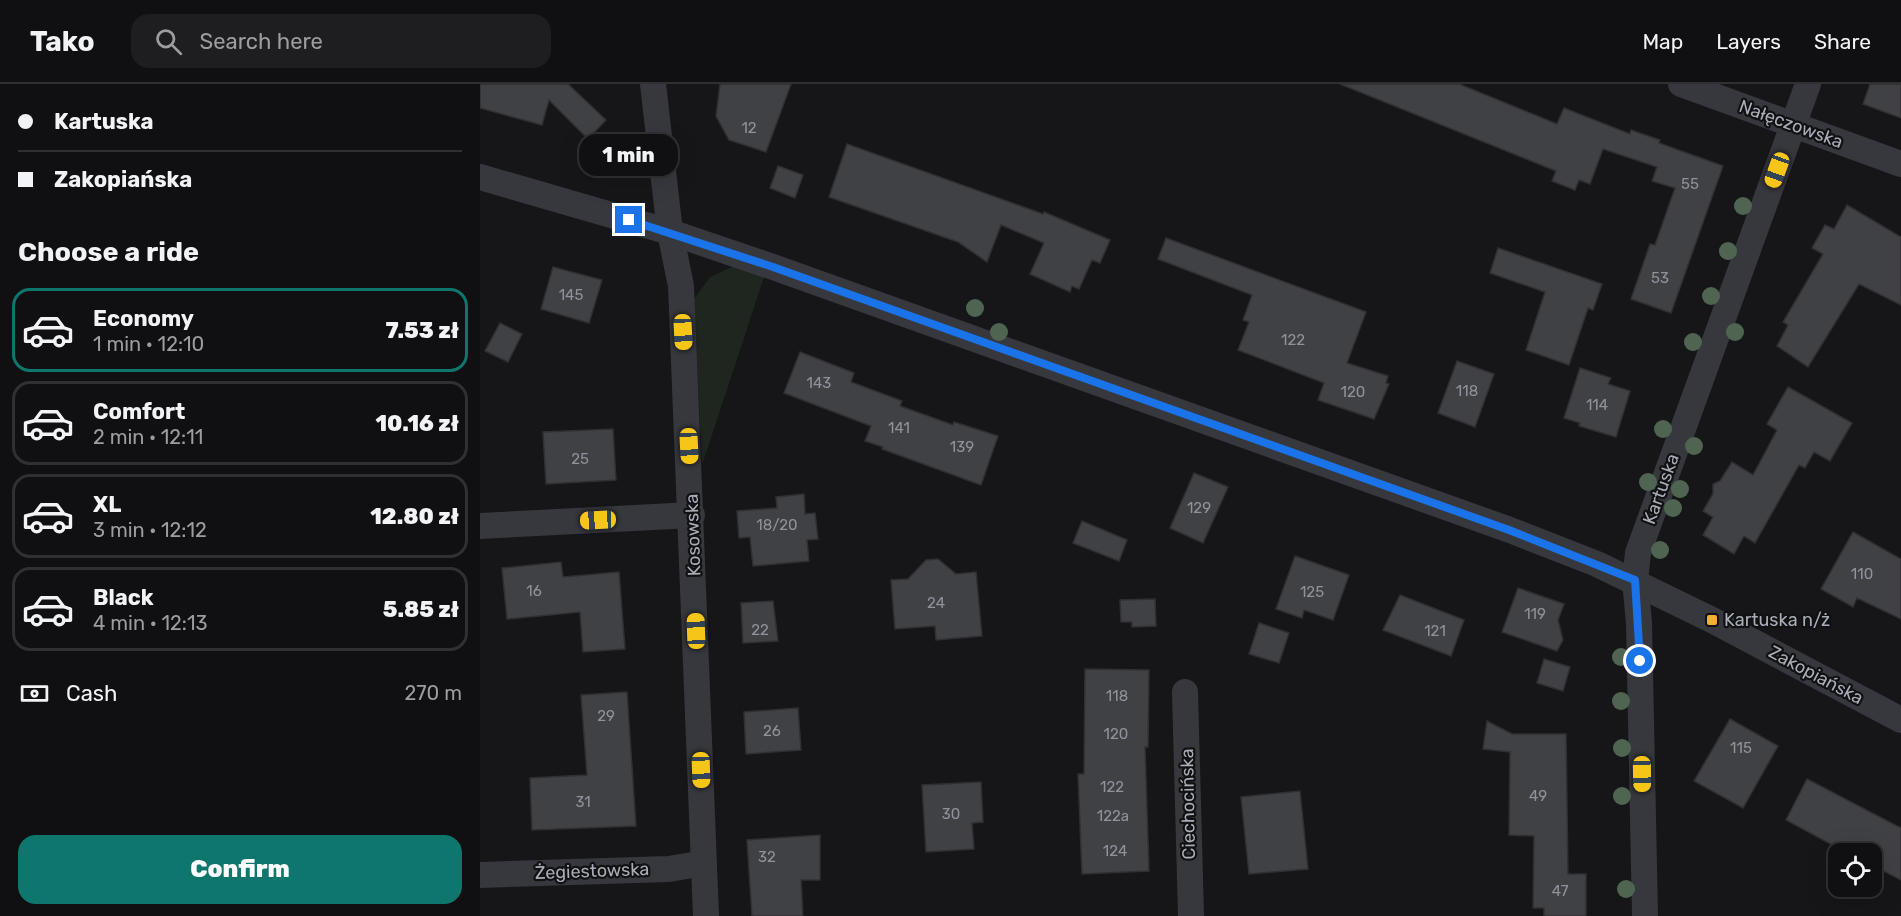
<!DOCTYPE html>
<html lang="en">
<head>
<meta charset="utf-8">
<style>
	:root { --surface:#101012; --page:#1e1e20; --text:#f1f3f6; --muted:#9c9d9f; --line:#303032; --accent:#0f766e }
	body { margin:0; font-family:Rubik,sans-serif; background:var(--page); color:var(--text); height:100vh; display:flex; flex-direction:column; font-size:22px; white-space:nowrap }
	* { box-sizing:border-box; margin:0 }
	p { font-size:20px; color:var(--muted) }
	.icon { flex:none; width:33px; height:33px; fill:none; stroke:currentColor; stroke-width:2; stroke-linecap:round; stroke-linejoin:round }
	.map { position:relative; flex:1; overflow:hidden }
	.panel { display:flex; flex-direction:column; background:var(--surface); width:480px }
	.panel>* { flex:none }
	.hud { display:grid; align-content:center; height:132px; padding:0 18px; background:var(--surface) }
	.buttons { position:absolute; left:1348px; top:759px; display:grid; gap:12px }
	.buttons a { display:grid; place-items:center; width:54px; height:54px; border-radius:12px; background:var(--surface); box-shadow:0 6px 24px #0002,0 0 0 2px var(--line); font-size:30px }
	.end { position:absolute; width:27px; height:27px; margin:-14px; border:8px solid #1a73e8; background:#fff; box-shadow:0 0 0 3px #fff }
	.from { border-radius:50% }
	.bubble { position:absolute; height:42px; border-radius:18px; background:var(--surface); box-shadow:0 6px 24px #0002,0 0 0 2px var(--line); font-size:20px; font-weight:800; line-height:42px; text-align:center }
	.car { position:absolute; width:18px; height:36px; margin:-18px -9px; border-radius:8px; box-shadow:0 0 4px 2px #0007; background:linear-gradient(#f5c518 24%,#345 0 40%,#f5c518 0 76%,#345 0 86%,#f5c518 0) }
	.hud b { display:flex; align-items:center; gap:21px; height:57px; font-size:22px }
	.hud b+b { border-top:2px solid var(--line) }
	.hud i { width:15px; height:15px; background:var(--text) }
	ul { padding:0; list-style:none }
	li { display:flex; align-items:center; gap:18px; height:84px; margin:0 12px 9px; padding:0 6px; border:3px solid var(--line); border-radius:18px }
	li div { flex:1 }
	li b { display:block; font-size:22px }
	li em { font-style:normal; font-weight:800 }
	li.on { border-color:var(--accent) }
	li>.icon { width:54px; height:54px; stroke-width:1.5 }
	h2 { padding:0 18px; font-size:27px; line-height:72px }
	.pay { display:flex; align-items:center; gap:15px; height:66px; padding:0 18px; font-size:22px }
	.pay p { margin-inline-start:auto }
	.primary-button { display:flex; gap:12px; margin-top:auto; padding:12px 18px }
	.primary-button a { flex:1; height:69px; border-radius:18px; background:var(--accent); color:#fff; font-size:24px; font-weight:800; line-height:69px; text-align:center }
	header { display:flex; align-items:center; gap:36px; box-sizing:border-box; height:84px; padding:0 30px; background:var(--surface); border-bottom:2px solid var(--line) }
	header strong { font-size:28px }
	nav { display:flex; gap:33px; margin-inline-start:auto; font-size:21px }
	.search { width:420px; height:54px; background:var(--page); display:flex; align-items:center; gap:15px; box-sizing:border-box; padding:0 21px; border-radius:18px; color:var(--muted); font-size:22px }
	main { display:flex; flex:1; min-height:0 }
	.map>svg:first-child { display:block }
</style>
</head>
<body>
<header>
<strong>Tako</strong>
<div class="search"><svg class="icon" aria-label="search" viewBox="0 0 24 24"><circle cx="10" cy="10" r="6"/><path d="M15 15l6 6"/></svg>Search here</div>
<nav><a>Map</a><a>Layers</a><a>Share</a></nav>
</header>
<main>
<section class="panel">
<div class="hud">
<b><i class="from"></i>Kartuska</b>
<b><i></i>Zakopiańska</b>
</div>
<h2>Choose a ride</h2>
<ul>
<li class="on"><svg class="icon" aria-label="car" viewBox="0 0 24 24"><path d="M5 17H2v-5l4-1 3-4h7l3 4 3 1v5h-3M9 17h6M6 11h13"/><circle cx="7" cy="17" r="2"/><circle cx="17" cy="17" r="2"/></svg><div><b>Economy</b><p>1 min · 12:10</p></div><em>7.53 zł</em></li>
<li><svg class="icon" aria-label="car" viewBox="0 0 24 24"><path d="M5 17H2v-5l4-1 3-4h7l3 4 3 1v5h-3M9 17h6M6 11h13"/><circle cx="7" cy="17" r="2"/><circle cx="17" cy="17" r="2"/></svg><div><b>Comfort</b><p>2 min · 12:11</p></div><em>10.16 zł</em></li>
<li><svg class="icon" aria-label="car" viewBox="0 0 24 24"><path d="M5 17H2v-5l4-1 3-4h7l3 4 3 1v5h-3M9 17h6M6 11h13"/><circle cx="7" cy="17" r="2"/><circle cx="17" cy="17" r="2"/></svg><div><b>XL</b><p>3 min · 12:12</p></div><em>12.80 zł</em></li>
<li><svg class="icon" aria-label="car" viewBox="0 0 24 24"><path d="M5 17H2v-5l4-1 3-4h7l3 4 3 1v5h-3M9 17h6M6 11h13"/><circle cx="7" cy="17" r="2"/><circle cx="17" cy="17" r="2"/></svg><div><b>Black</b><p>4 min · 12:13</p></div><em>5.85 zł</em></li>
</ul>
<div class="pay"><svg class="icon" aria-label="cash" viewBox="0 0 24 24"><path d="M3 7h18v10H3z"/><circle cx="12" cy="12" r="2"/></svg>Cash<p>270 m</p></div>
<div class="primary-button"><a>Confirm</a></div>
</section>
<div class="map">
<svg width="1421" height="832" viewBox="0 0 1421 832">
	<rect width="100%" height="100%" fill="#161618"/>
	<path fill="#1e261f" d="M 252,183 L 284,193 L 222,381 L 214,215 L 230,193 Z"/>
	<g fill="#404145" stroke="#303034" stroke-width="1.5">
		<path d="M 0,0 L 88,0 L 126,36 L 108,55 L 69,16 L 62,41 L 0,24 Z"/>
		<path d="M 240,0 L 311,0 L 286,68 L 249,56 L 236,32 Z"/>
		<path d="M 860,0 L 979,0 L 1077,40 L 1084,24 L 1150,50 L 1151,46 L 1180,56 L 1179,59 L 1243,82 L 1191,229 L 1151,215 L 1170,160 L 1175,161 L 1195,104 L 1172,97 L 1177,83 L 1123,65 L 1110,100 L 1099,96 L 1095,106 L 1072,97 L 1076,87 Z"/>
		<path d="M 1390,0 L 1421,0 L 1421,34 L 1383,20 Z"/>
		<path d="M 367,60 L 563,130 L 564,128 L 630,156 L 620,179 L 612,176 L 599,205 L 592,202 L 590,208 L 550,190 L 564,159 L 521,141 L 507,178 L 478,158 L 349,113 Z"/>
		<path d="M 298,82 L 323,91 L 315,114 L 290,104 Z"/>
		<path d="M 1367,121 L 1421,153 L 1421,221 L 1379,200 L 1328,283 L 1297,262 L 1308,241 L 1303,238 L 1343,170 L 1332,164 L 1345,141 L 1354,145 Z"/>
		<path d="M 686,154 L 886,228 L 867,279 L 908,292 L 906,299 L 909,300 L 894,335 L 838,316 L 844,299 L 758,266 L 769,238 L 763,236 L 772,211 L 678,175 Z"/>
		<path d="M 1018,164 L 1122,200 L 1113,226 L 1108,224 L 1089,281 L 1046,266 L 1065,208 L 1010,189 Z"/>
		<path d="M 73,183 L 122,196 L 109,239 L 61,225 Z"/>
		<path d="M 20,239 L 42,250 L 28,278 L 5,267 Z"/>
		<path d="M 320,268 L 374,289 L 371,298 L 422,317 L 420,322 L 473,341 L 474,338 L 518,352 L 501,401 L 402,365 L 403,363 L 385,357 L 391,342 L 304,309 Z"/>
		<path d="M 977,277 L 1014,290 L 995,343 L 958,329 Z"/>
		<path d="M 1100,284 L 1131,294 L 1128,300 L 1150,307 L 1136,353 L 1099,342 L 1100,339 L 1084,334 Z"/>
		<path d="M 1308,303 L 1372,339 L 1350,377 L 1334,368 L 1325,384 L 1319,381 L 1275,459 L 1264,452 L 1254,470 L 1223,451 L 1233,433 L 1223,427 L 1233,410 L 1233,400 L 1240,397 L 1252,378 L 1273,391 L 1297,346 L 1287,340 Z"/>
		<path d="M 133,345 L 136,396 L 66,400 L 63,348 Z"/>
		<path d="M 714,389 L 748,403 L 723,459 L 690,444 Z"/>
		<path d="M 324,410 L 325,430 L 335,429 L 338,455 L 327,456 L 329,477 L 273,482 L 270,453 L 259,454 L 257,427 L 297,424 L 296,413 Z"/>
		<path d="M 602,437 L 647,456 L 639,477 L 593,459 Z"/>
		<path d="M 1373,448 L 1421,475 L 1421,535 L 1377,514 L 1373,523 L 1341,505 Z"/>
		<path d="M 815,472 L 869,491 L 853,536 L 824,526 L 822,534 L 796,525 Z"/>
		<path d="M 458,475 L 476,490 L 496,488 L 502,552 L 456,556 L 455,542 L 415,545 L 411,496 L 428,495 L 446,476 Z"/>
		<path d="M 81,478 L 83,493 L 139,488 L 145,565 L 103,568 L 100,528 L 27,535 L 22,484 Z"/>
		<path d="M 1038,504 L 1084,520 L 1078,536 L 1083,556 L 1077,567 L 1022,548 Z"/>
		<path d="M 920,511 L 984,536 L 971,572 L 903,546 Z"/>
		<path d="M 675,515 L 676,542 L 652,543 L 652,538 L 641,538 L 640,516 Z"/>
		<path d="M 293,517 L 298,557 L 263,559 L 261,519 Z"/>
		<path d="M 779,539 L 809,549 L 799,579 L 769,570 Z"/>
		<path d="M 1064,575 L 1090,583 L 1083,607 L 1057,599 Z"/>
		<path d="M 605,585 L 669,586 L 668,663 L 665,663 L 669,787 L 602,790 L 598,690 L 604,690 Z"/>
		<path d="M 147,608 L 156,742 L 52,746 L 50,694 L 107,691 L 101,611 Z"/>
		<path d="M 318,624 L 321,666 L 266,670 L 264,628 Z"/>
		<path d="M 1250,635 L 1298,662 L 1263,724 L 1214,697 Z"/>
		<path d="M 1007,637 L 1032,650 L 1086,650 L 1088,790 L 1106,790 L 1106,832 L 1064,832 L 1064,824 L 1053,824 L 1054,752 L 1029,751 L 1030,668 L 1003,665 Z"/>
		<path d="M 1327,695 L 1421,744 L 1421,796 L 1392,781 L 1392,770 L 1369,770 L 1306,736 Z"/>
		<path d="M 501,698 L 503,738 L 492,739 L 494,765 L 446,768 L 442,701 Z"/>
		<path d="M 820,707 L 828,785 L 769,790 L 761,713 Z"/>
		<path d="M 340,751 L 340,796 L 321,796 L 323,832 L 272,832 L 267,756 Z"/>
	</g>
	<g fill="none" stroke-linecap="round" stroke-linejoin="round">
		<g stroke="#37383d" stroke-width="26">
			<path d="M 173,0 L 190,148 L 201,202 L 226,832"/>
			<path d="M 1201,0 L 1421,80"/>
			<path d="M 0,93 L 190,148 L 293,183 L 1030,446 L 1117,480 L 1232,536 L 1421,636"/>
			<path d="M 0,442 L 212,431"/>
			<path d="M 705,608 L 711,832"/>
			<path d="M 0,791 L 189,785 L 224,779"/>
			<path d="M 1165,832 L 1159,539 L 1155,496 L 1158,469 L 1328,0"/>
		</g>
	</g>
	<g fill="#506452">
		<circle cx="1263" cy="122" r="9"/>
		<circle cx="1248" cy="167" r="9"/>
		<circle cx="1231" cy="212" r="9"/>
		<circle cx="495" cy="224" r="9"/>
		<circle cx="519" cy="248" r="9"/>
		<circle cx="1255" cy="248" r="9"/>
		<circle cx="1213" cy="258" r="9"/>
		<circle cx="1183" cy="345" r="9"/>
		<circle cx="1214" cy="362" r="9"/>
		<circle cx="1168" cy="398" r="9"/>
		<circle cx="1200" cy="405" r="9"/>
		<circle cx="1193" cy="424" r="9"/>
		<circle cx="1180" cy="466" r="9"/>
		<circle cx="1141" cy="573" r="9"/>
		<circle cx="1141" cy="617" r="9"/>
		<circle cx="1142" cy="664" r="9"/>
		<circle cx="1142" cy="712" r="9"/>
		<circle cx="1146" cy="805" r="9"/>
	</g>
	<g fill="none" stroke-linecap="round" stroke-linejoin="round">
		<path stroke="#1a73e8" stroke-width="8" d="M 149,136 L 293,183 L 1029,446 L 1155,496 L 1160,577"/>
	</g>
	<rect fill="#f2b134" stroke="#111113" stroke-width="2" x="1226" y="530" width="12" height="12" rx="3"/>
	<g text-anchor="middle" stroke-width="4.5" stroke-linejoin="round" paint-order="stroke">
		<g font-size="15" fill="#8e929b">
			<text x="269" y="49">12</text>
			<text x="1210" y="105">55</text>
			<text x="1180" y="199">53</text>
			<text x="91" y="216">145</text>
			<text x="813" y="261">122</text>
			<text x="339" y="304">143</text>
			<text x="987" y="312">118</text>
			<text x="873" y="313">120</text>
			<text x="1117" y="326">114</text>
			<text x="419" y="349">141</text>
			<text x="482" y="368">139</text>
			<text x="100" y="380">25</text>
			<text x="719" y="429">129</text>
			<text x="297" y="446">18/20</text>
			<text x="1382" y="495">110</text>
			<text x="54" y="512">16</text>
			<text x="832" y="513">125</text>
			<text x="456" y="524">24</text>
			<text x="1055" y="535">119</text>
			<text x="280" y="551">22</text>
			<text x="955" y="552">121</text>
			<text x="637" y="617">118</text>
			<text x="126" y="637">29</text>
			<text x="292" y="652">26</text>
			<text x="636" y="655">120</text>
			<text x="1261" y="669">115</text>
			<text x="632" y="708">122</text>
			<text x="1058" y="717">49</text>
			<text x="103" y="723">31</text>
			<text x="471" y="735">30</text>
			<text x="633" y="737">122a</text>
			<text x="635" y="772">124</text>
			<text x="287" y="778">32</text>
			<text x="1080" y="812">47</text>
		</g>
		<g font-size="18" fill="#a8adb8" stroke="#111113">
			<text transform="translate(1311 40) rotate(20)" y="6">Nałęczowska</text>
			<text transform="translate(1181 405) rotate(-70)" y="6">Kartuska</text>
			<text transform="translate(213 451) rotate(-92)" y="6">Kosowska</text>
			<text transform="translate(1336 591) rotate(28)" y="6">Zakopiańska</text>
			<text transform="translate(708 720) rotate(-91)" y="6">Ciechocińska</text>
			<text transform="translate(112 787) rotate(-2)" y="6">Żegiestowska</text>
		</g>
		<g font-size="18" fill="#a8adb8" stroke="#111113" text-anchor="start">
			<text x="1244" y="542">Kartuska n/ż</text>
		</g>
	</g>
</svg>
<div class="buttons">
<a><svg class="icon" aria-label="locate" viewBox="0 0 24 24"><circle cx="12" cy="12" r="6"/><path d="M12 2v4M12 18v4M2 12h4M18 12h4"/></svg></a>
</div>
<i class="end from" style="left:1160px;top:577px"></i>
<i class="end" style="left:149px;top:136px"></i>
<div class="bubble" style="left:99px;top:50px;width:99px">1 min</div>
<i class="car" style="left:1297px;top:86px;rotate:200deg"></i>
<i class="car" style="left:203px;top:248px;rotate:177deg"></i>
<i class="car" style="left:209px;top:362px;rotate:177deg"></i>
<i class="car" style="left:118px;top:436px;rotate:267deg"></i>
<i class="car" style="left:216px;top:547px;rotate:358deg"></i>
<i class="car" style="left:221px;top:686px;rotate:178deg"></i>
<i class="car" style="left:1162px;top:690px;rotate:179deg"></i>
</div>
</main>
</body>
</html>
